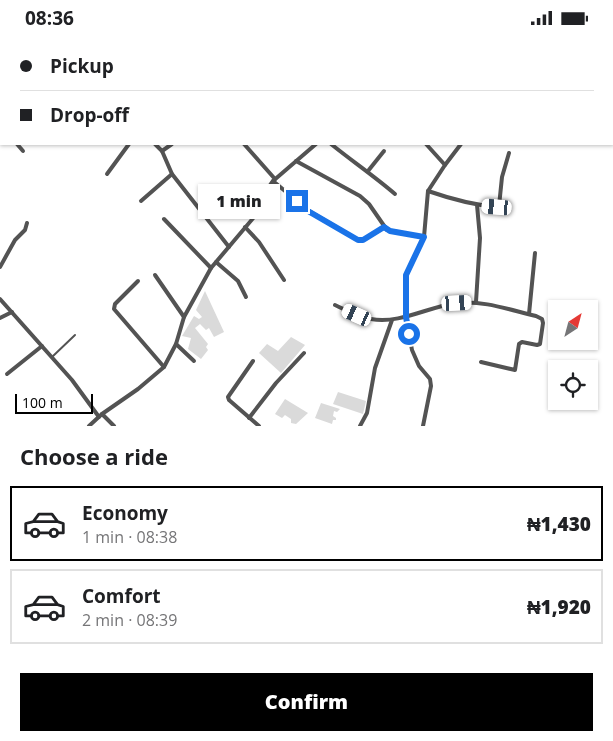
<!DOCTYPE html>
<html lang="en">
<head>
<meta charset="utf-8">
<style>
	:root { --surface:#fff; --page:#f2f2f2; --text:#202124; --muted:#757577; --line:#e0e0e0; --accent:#000 }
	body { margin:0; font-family:"Open Sans",sans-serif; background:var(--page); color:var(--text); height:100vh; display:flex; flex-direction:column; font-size:19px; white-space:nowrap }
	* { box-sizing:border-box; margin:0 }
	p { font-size:16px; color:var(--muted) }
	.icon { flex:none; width:28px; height:28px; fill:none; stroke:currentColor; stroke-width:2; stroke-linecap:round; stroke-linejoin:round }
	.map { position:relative; height:391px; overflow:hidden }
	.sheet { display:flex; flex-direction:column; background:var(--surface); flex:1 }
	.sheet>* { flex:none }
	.top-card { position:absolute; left:0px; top:0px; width:614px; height:110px; box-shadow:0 1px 4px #0004; display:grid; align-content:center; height:110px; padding:0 20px; background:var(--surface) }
	.needle { width:32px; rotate:36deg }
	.fabs { position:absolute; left:548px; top:265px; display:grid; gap:10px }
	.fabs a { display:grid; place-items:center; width:50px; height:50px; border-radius:0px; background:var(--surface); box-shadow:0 1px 4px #0004; font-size:25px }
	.scale { position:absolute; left:15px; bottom:12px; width:78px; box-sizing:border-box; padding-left:5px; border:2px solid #000; border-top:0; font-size:14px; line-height:18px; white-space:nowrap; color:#000; -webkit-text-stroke:4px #fff; paint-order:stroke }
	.end { position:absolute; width:22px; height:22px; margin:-11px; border:6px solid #1a73e8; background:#fff; box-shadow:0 0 0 2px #fff }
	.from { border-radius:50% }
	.bubble { position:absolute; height:35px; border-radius:0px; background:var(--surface); box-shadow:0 1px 4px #0004; font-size:16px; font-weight:800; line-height:35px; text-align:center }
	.car { position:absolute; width:15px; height:30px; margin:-15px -8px; border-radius:6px; box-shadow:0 0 4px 1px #0007; background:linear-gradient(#fff 24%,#345 0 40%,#fff 0 76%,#345 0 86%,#fff 0) }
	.top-card b { display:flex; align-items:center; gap:18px; height:48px; font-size:19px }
	.top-card b+b { border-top:1px solid var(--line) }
	.top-card i { width:12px; height:12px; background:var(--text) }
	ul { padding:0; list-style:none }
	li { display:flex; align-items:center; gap:15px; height:75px; margin:0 10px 8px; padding:0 10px; border:2px solid var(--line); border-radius:0px }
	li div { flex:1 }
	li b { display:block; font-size:19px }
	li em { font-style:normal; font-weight:800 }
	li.current { border-color:var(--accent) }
	li>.icon { width:45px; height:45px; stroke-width:1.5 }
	h2 { padding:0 20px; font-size:22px; line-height:60px }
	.primary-button { display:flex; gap:10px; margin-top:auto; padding:10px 20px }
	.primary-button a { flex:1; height:58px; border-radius:0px; background:var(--accent); color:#fff; font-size:20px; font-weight:800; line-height:58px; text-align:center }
	.status { display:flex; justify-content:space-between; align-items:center; height:35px; padding:0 25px; background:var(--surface); direction:ltr }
	.status svg { height:14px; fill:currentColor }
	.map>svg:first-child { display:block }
</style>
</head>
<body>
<div class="status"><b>08:36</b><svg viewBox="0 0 49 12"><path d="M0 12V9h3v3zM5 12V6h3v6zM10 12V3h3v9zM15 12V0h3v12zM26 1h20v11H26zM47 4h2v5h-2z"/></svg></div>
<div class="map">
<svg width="613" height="391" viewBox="0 0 613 391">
	<rect width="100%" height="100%" fill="#fff"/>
	<g fill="#dadada">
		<path d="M 205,256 L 224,297 L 214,302 L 209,293 L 206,295 L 200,289 L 195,293 L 208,309 L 206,312 L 208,315 L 201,324 L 188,314 L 191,303 L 182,301 L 194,281 L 199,284 L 202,282 L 196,275 Z"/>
		<path d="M 291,302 L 305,310 L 281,338 L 259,318 L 267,309 L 278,316 Z"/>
		<path d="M 338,357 L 366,366 L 363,379 L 333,369 Z"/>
		<path d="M 285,364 L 308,378 L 296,389 L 291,388 L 291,384 L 285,380 L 282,383 L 275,379 Z"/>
		<path d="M 321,368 L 340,374 L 337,377 L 334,376 L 333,381 L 336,383 L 336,385 L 333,385 L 332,389 L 315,383 Z"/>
	</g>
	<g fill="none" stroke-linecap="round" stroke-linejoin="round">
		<path stroke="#535353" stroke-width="2" d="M 52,322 L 75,300"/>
		<g stroke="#535353" stroke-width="4">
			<path d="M 193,0 L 193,1"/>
			<path d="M 233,0 L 234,1"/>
			<path d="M 303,0 L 303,1"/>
			<path d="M 401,0 L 403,1"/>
			<path d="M 468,0 L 469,1"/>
			<path d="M 500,0 L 501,1"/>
			<path d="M 107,1 L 107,0"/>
			<path d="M 144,1 L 144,0"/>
			<path d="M 429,1 L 430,0"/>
			<path d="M 0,36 L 1,38"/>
			<path d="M 0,56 L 1,55"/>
			<path d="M 0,89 L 1,91"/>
			<path d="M 17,109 L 23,116"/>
			<path d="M 155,109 L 162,116 L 172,139 L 229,212"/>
			<path d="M 244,109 L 275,144"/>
			<path d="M 331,109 C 352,126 374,141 395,159"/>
			<path d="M 426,109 L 445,130"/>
			<path d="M 162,116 L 172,109"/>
			<path d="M 296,126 L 360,161 L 369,169 L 387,195 L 424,202"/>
			<path d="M 368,136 L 384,116"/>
			<path d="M 107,139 L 129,109"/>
			<path d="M 273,146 L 309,176 L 358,205 L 363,205 L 385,192"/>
			<path d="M 428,156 C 451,164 473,170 497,172 L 499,171 L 502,142 L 509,118"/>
			<path d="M 141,166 L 172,139"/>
			<path d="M 164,184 L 211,233"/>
			<path d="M 245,192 L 259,207 L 284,245"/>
			<path d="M 216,227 L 238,246 L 246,262"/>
			<path d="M 0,232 L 15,205 L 25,195 L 27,188"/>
			<path d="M 155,240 L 184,282"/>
			<path d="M 138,246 L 115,269 L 114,274 L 164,332"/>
			<path d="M 0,264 L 72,345 L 99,382"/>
			<path d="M 476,267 L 480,203 L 477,170"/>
			<path d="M 335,270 C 346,275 358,282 371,284 C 401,289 427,272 457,268 C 483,265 510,275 536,281 L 542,284 L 543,288 L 540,309 L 537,310 L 522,307 L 519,309 L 515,335 L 481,327"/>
			<path d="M 529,279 L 535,218"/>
			<path d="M 0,283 L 12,277"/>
			<path d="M 176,309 L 194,326"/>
			<path d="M 253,326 L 228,362 L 229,365 L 259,391"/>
			<path d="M 7,339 L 42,311"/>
			<path d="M 102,379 L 114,391"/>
			<path d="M 249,383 L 276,348 L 304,318"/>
			<path d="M 89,391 L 102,379 L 138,354 L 164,332 L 176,309 L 184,282 L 211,233 L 260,175 L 266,156 L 273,146 L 316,109"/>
			<path d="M 360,391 L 367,378 L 375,333 L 392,285"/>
			<path d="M 423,391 L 431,351 L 430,344 L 419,331 L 412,315 L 406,282 L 406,240 L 424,202 L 428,156 L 445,130 L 461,109"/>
		</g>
	</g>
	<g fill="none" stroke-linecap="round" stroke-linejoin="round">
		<path stroke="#1a73e8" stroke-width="6" d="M 297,166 L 308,176 L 358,205 L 363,205 L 384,192 L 390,196 L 424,202 L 406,240 L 406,282 L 409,299"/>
	</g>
</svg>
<div class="fabs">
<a><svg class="needle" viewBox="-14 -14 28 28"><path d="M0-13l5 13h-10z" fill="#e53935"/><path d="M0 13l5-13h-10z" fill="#757577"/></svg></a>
<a><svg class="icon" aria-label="locate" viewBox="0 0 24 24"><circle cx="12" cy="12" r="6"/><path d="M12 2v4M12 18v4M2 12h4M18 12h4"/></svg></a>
</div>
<div class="scale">100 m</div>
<i class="end from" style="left:409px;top:299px"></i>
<i class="end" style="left:297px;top:166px"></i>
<div class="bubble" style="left:198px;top:149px;width:82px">1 min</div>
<i class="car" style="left:497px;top:172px;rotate:275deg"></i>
<i class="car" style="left:457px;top:268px;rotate:87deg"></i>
<i class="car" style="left:357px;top:280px;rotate:294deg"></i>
<div class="top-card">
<b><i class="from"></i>Pickup</b>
<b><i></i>Drop-off</b>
</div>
</div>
<section class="sheet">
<h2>Choose a ride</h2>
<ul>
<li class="current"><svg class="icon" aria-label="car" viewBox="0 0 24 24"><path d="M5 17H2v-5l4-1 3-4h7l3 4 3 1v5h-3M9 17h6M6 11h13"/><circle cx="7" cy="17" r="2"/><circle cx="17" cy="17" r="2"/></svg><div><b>Economy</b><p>1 min · 08:38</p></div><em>₦1,430</em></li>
<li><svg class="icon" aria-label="car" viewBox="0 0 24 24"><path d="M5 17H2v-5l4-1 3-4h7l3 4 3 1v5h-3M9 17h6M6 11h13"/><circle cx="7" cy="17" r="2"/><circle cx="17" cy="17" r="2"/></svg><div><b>Comfort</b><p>2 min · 08:39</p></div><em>₦1,920</em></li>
</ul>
<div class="primary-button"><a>Confirm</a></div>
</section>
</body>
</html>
